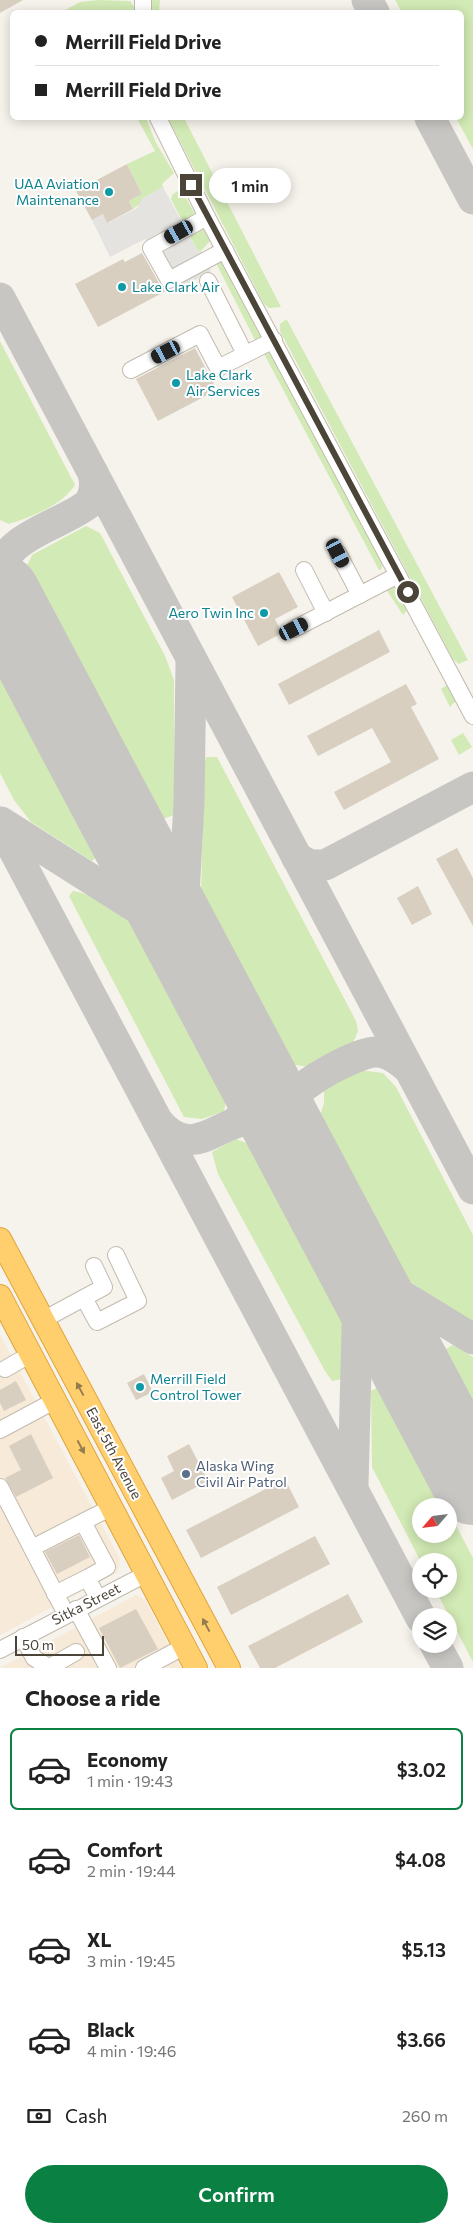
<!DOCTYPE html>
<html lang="en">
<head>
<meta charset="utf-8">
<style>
	:root { --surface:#fff; --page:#f6f6f6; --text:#222; --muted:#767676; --line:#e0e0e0; --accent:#0b8043 }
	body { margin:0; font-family:Commissioner,sans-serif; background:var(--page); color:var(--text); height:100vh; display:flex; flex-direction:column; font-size:19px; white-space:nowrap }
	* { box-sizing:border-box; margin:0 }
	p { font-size:16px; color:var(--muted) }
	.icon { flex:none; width:28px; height:28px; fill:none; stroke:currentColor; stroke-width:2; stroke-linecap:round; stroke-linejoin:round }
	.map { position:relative; height:1668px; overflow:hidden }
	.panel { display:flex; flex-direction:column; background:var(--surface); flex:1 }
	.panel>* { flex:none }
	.guide { position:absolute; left:10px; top:10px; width:454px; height:110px; border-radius:8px; box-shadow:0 2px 12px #0003; display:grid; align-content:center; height:110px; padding:0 25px; background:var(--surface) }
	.needle { width:32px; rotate:242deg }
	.fabs { position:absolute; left:412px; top:1498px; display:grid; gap:10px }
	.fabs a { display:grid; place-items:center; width:45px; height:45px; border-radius:50%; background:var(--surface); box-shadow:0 2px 12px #0003; font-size:25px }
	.scale { position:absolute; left:15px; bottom:12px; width:89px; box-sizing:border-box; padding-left:5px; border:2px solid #4b4439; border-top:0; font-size:14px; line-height:18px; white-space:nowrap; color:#4b4439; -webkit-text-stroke:4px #fff; paint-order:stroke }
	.end { position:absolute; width:22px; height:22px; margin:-11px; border:6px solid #4b4439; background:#fff; box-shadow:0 0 0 2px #fff }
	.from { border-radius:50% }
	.bubble { position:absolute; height:35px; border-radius:18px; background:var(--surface); box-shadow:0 2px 12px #0003; font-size:16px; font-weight:600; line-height:35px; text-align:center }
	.car { position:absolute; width:15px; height:30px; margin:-15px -8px; border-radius:6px; box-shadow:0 0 4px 1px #0007; background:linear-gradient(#222 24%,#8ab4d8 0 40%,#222 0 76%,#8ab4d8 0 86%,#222 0) }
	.guide b { display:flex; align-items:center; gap:18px; height:48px; font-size:19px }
	.guide b+b { border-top:1px solid var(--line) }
	.guide i { width:12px; height:12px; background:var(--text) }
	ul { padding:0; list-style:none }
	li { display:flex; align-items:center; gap:15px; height:82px; margin:0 10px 8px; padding:0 15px; border:2px solid transparent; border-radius:8px }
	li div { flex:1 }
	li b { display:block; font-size:19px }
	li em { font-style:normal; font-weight:600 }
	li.active { border-color:var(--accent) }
	li>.icon { width:45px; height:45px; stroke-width:1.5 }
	h2 { padding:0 25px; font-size:22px; line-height:60px }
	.pay { display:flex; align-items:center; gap:12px; height:55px; padding:0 25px; font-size:19px }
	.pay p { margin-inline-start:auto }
	.cta { display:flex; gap:10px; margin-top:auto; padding:10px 25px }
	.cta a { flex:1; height:58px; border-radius:30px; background:var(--accent); color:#fff; font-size:20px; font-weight:600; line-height:58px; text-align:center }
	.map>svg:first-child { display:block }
</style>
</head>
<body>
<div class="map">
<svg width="473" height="1668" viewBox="0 0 473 1668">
	<rect width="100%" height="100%" fill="#f6f3ec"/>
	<g fill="#f7ead8">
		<path d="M 0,1335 L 120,1559 L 118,1572 L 0,1635 Z"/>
		<path d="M 136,1595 L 145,1600 L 181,1668 L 0,1668 Z"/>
	</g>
	<g fill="#d2eab5">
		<path d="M 98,0 L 130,1 L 135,8 L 135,12 L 62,12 L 80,2 Z"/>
		<path d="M 151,0 L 160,0 L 159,12 L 151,12 Z"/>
		<path d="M 395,0 L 473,0 L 473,149 L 456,118 L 461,118 L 461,12 L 402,12 Z"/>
		<path d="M 137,118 L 146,118 L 156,143 L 174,173 L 162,184 L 163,187 L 142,199 L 141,203 L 133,209 L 129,201 L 142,194 L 127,164 L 155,151 Z"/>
		<path d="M 168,118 L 184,118 L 281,307 L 269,308 L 264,304 Z"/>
		<path d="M 181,189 L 210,241 L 201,251 L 197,250 L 171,199 L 173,194 Z"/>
		<path d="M 215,261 L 222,261 L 262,335 L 260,340 L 256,342 Z"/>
		<path d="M 285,320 L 287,320 L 468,660 L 459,664 L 453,659 L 280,331 L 280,324 Z"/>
		<path d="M 0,341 L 75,485 C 61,506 33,516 9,524 L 0,520 Z"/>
		<path d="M 271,351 L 383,563 L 381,570 L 379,570 L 263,352 Z"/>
		<path d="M 86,526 L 100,533 L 165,656 L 174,680 L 174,815 L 160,820 L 26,568 L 32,555 Z"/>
		<path d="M 384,586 L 393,586 L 407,610 L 403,615 Z"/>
		<path d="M 0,664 L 98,855 L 92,861 L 31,822 L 14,800 L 0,773 Z"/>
		<path d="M 447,685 L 456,701 L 450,707 L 441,689 Z"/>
		<path d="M 463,733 L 472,747 L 459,755 L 451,740 Z"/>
		<path d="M 206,757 L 217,757 L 356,1021 L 358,1031 L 352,1045 L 309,1067 L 290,1064 L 201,897 L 204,765 Z"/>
		<path d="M 73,891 C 95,894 128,919 145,935 L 228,1094 L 224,1111 L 202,1119 L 184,1117 L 69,896 Z"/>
		<path d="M 360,1070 L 383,1073 L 396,1087 L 473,1235 L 473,1325 L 399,1274 L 320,1116 L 324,1103 L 324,1090 Z"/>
		<path d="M 236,1139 L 257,1147 L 342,1311 L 342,1379 L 332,1381 L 325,1371 L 218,1174 L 212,1152 Z"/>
		<path d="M 453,1345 L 473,1357 L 473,1408 L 446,1357 L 446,1349 Z"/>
		<path d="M 382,1385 L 446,1506 L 421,1506 L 421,1534 L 449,1534 L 449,1512 L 473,1558 L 473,1662 L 435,1589 L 449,1589 L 449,1561 L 421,1562 L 372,1467 L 371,1391 Z"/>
	</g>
	<path fill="#e5e3e0" d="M 163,187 L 197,250 L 201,251 L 211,265 L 210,272 L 173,292 L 145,239 L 110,257 L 92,220 L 103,214 L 108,223 L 137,208 L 142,199 Z"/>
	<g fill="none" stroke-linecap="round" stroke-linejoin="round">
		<g stroke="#c8c6c3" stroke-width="31">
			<path d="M 367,0 L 374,12"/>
			<path d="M 430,118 L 473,199"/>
			<path d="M 0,298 L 473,1189"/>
			<path d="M 0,571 C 6,536 63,524 88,504 C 95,495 96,485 93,473"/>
			<path d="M 0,583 L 4,602"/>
			<path d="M 191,663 L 189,802 L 183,914 L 192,955"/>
			<path d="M 1,822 L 165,926 L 191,954"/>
			<path d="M 0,824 L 421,1618"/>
			<path d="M 297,858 L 310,865 L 325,865 L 473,787"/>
			<path d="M 158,1122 C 206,1177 234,1081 289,1139"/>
			<path d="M 236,1122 C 256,1102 257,1089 249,1063"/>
			<path d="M 289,1139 C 287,1124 285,1111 293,1098 C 302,1082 358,1052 376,1052 C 389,1052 400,1061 409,1069"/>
			<path d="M 349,1250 L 358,1291 L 353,1485"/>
			<path d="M 349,1251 L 364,1268 L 380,1282 L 473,1339"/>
			<path d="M 435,1644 L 448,1668"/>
		</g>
		<path stroke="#c8c6c3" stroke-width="80" d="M 0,594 L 473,1485"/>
	</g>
	<g fill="#d8cfc1">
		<path d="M 0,0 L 23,0 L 0,13 Z"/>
		<path d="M 127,164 L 142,194 L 129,201 L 133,209 L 107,223 L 103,214 L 92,220 L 76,191 Z"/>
		<path d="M 142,253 L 160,285 L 168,290 L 98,327 L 75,284 L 123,259 L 125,262 Z"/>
		<path d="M 195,348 L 217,390 L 158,421 L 136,379 Z"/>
		<path d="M 279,572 L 298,607 L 275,619 L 282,633 L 258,646 L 232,597 Z"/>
		<path d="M 379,630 L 390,652 L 289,705 L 278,684 Z"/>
		<path d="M 406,684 L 417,704 L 411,707 L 439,759 L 344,810 L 334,792 L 391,762 L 372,728 L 318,756 L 307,736 Z"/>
		<path d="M 457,848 L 473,878 L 473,926 L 436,859 Z"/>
		<path d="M 418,886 L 432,914 L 412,925 L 397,898 Z"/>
		<path d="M 144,1374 L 153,1392 L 136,1400 L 127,1383 Z"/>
		<path d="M 16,1381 L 26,1400 L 4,1411 L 0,1403 L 0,1390 Z"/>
		<path d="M 31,1434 L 53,1478 L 16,1497 L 5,1478 L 21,1470 L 9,1446 Z"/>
		<path d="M 189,1444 L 208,1481 L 172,1500 L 161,1478 L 174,1471 L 167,1456 Z"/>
		<path d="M 285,1479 L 299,1507 L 201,1558 L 186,1530 Z"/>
		<path d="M 79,1535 L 90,1557 L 57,1574 L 45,1552 Z"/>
		<path d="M 315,1536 L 330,1564 L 231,1615 L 217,1587 Z"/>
		<path d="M 348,1594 L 363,1622 L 275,1668 L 260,1668 L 248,1646 Z"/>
		<path d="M 136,1609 L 158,1649 L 120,1668 L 99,1628 Z"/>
	</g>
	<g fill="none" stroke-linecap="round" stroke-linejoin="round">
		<g stroke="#c2bbae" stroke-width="18">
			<g id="minor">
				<path d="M 143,0 L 143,12"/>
				<path d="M 158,118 L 207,217 L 473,716"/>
				<path d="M 207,217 L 151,248 L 169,280 L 225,250"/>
				<path d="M 208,281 L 245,354"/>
				<path d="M 131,370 L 200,334 L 218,368 L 274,340"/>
				<path d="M 338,553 L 360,595"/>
				<path d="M 304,570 L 326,613"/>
				<path d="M 294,629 L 398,575"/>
				<path d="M 84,1298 L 97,1322 L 138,1301 L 116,1255"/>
				<path d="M 43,1320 L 104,1287 L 94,1266"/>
				<path d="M 5,1369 L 31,1354"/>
				<path d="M 0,1430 L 56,1400"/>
				<path d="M 0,1487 L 66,1614"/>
				<path d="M 83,1522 L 107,1567 L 87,1578 L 98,1598"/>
				<path d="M 32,1548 L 112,1507"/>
				<path d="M 55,1594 L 87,1578"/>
				<path d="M 76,1609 L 108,1668"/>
				<path d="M 23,1637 L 34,1658 L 50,1668"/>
				<path d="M 0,1650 L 146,1574"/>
				<path d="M 50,1667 L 76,1652"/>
				<path d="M 144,1668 L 185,1646"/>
			</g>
		</g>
		<g stroke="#e0a43c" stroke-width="24">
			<g id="highway">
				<path d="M 0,1239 L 229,1668"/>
				<path d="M 0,1296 L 196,1668"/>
			</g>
		</g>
		<use href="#minor" stroke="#fff" stroke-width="16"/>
		<use href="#highway" stroke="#ffcf6e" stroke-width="22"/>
	</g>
	<defs><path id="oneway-solid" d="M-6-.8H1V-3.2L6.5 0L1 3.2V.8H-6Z" transform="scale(1.25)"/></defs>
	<g fill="#937c4e">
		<use href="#oneway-solid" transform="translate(80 1389) rotate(-118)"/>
		<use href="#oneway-solid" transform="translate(81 1447) rotate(62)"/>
		<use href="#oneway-solid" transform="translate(206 1625) rotate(-118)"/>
	</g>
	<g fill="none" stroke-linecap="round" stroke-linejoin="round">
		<path stroke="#4b4439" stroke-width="6" d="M 191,185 L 408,592"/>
	</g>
	<g fill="#0f9aa8" stroke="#fff" stroke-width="2">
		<circle cx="109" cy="192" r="5"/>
		<circle cx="122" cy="287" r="5"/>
		<circle cx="176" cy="383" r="5"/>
		<circle cx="264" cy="613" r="5"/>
		<circle cx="140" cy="1387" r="5"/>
	</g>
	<circle fill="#5c6f8a" stroke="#fff" stroke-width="2" cx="186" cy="1474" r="5"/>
	<g text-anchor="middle" stroke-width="4" stroke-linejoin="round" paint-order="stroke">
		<g font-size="14" fill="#0d838f" stroke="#fff" text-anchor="start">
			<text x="99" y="189" text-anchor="end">UAA Aviation<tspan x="99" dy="16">Maintenance</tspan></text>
			<text x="132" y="292">Lake Clark Air</text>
			<text x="186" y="380">Lake Clark<tspan x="186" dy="16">Air Services</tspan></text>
			<text x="254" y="618" text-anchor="end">Aero Twin Inc</text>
			<text x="150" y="1384">Merrill Field<tspan x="150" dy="16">Control Tower</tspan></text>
		</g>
		<g font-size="14" fill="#4b4439" stroke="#fff">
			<text transform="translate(114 1453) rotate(62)" y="5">East 5th Avenue</text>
			<text transform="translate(86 1604) rotate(-27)" y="5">Sitka Street</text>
		</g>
		<g font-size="14" fill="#4e5e75" stroke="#fff" text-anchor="start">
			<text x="196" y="1471">Alaska Wing<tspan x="196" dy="16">Civil Air Patrol</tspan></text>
		</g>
	</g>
</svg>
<div class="fabs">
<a><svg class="needle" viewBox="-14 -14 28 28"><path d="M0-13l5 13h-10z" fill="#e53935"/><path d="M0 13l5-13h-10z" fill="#767676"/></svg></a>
<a><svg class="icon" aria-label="locate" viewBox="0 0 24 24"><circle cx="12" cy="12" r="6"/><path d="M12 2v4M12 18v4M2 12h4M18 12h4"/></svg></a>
<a><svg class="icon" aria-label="layers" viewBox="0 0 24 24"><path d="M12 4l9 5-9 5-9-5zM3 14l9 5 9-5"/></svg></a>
</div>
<div class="scale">50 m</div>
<i class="end from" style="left:408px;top:592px"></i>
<i class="end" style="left:191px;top:185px"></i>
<div class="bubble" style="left:209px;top:168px;width:82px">1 min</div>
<i class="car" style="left:179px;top:232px;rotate:241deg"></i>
<i class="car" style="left:166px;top:352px;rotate:243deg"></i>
<i class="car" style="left:338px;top:553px;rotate:152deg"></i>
<i class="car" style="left:294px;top:629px;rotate:63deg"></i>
<div class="guide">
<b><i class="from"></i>Merrill Field Drive</b>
<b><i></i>Merrill Field Drive</b>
</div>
</div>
<section class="panel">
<h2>Choose a ride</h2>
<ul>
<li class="active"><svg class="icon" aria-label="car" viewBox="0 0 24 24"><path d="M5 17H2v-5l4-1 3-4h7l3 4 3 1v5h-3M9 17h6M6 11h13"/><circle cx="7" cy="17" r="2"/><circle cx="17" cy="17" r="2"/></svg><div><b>Economy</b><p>1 min · 19:43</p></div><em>$3.02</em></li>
<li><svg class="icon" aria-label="car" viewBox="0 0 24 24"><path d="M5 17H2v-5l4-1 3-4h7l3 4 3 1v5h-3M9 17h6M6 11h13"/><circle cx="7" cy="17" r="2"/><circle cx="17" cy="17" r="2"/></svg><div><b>Comfort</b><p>2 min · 19:44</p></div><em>$4.08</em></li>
<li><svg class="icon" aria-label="car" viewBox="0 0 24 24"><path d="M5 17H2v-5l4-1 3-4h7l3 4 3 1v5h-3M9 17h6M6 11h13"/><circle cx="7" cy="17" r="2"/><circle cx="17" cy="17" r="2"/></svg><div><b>XL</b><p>3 min · 19:45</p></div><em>$5.13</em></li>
<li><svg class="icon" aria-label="car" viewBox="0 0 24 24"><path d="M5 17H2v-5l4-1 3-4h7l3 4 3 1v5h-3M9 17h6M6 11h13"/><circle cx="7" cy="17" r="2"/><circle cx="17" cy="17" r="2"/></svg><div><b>Black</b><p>4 min · 19:46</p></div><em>$3.66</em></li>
</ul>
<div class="pay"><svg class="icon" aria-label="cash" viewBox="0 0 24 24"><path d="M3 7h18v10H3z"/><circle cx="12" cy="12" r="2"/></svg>Cash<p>260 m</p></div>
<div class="cta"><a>Confirm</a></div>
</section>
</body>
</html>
